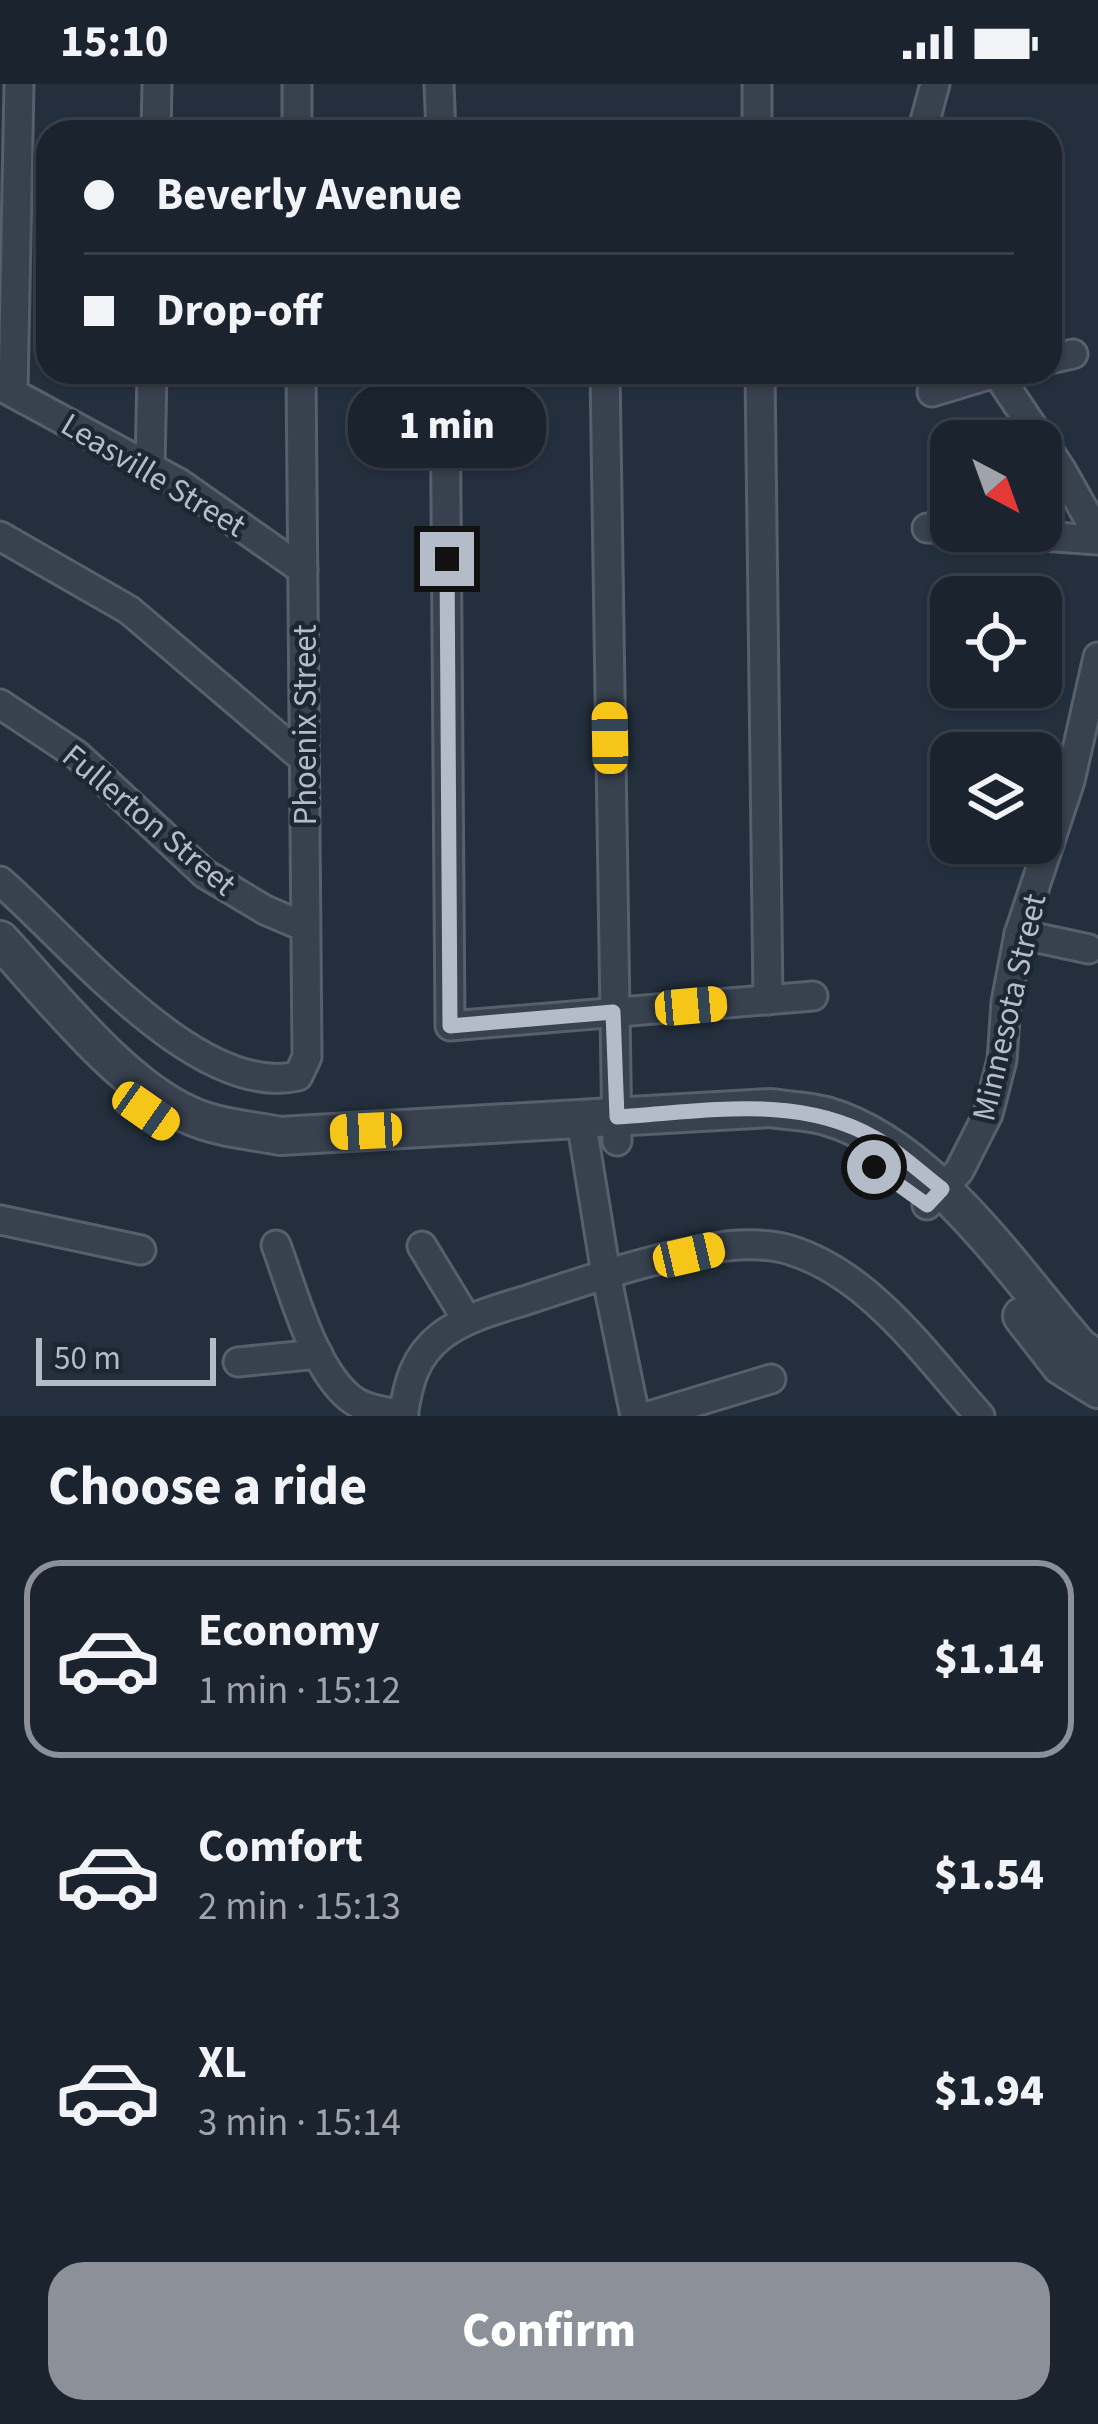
<!DOCTYPE html>
<html lang="en">
<head>
<meta charset="utf-8">
<style>
	:root { --surface:#1b232e; --page:#242b36; --text:#f1f3f6; --muted:#a0a4aa; --line:#39404a; --accent:#8c9099 }
	body { margin:0; font-family:"Source Sans 3",sans-serif; background:var(--page); color:var(--text); height:100vh; display:flex; flex-direction:column; font-size:45px; white-space:nowrap }
	* { box-sizing:border-box; margin:0 }
	p { font-size:39px; color:var(--muted) }
	.icon { flex:none; width:66px; height:66px; fill:none; stroke:currentColor; stroke-width:2; stroke-linecap:round; stroke-linejoin:round }
	.map { position:relative; height:1332px; overflow:hidden }
	.panel { display:flex; flex-direction:column; background:var(--surface); flex:1 }
	.panel>* { flex:none }
	.hud { position:absolute; left:36px; top:36px; width:1026px; height:264px; border-radius:36px; box-shadow:0 3px 9px #0004,0 0 0 3px var(--line); display:grid; align-content:center; height:264px; padding:0 48px; background:var(--surface) }
	.needle { width:78px; rotate:139deg }
	.fabs { position:absolute; left:930px; top:336px; display:grid; gap:24px }
	.fabs a { display:grid; place-items:center; width:132px; height:132px; border-radius:24px; background:var(--surface); box-shadow:0 3px 9px #0004,0 0 0 3px var(--line); font-size:60px }
	.scale { position:absolute; left:36px; bottom:30px; width:180px; box-sizing:border-box; padding-left:12px; border:6px solid #b4bcc9; border-top:0; font-size:33px; line-height:42px; white-space:nowrap; color:#b4bcc9; -webkit-text-stroke:9px #1d2633; paint-order:stroke }
	.end { position:absolute; width:54px; height:54px; margin:-27px; border:15px solid #b4bcc9; background:#111; box-shadow:0 0 0 6px #111 }
	.from { border-radius:50% }
	.bubble { position:absolute; height:84px; border-radius:36px; background:var(--surface); box-shadow:0 3px 9px #0004,0 0 0 3px var(--line); font-size:39px; font-weight:800; line-height:84px; text-align:center }
	.car { position:absolute; width:36px; height:72px; margin:-36px -18px; border-radius:15px; box-shadow:0 0 9px 3px #0007; background:linear-gradient(#f5c518 24%,#345 0 40%,#f5c518 0 76%,#345 0 86%,#f5c518 0) }
	.hud b { display:flex; align-items:center; gap:42px; height:114px; font-size:45px }
	.hud b+b { border-top:3px solid var(--line) }
	.hud i { width:30px; height:30px; background:var(--text) }
	ul { padding:0; list-style:none }
	li { display:flex; align-items:center; gap:36px; height:198px; margin:0 24px 18px; padding:0 24px; border:6px solid transparent; border-radius:36px }
	li div { flex:1 }
	li b { display:block; font-size:45px }
	li em { font-style:normal; font-weight:800 }
	li.current { border-color:var(--accent) }
	li>.icon { width:108px; height:108px; stroke-width:1.5 }
	h2 { padding:0 48px; font-size:54px; line-height:144px }
	.action { display:flex; gap:24px; margin-top:auto; padding:24px 48px }
	.action a { flex:1; height:138px; border-radius:36px; background:var(--accent); color:#fff; font-size:48px; font-weight:800; line-height:138px; text-align:center }
	.status { display:flex; justify-content:space-between; align-items:center; height:84px; padding:0 60px; background:var(--surface); direction:ltr }
	.status svg { height:33px; fill:currentColor }
	.map>svg:first-child { display:block }
</style>
</head>
<body>
<div class="status"><b>15:10</b><svg viewBox="0 0 49 12"><path d="M0 12V9h3v3zM5 12V6h3v6zM10 12V3h3v9zM15 12V0h3v12zM26 1h20v11H26zM47 4h2v5h-2z"/></svg></div>
<div class="map">
<svg width="1098" height="1332" viewBox="0 0 1098 1332">
	<rect width="100%" height="100%" fill="#242f3e"/>
	<g fill="none" stroke-linecap="round" stroke-linejoin="round">
		<g stroke="#565f6c" stroke-width="33">
			<g id="minor">
				<path d="M 297,0 L 297,48"/>
				<path d="M 439,0 L 441,48"/>
				<path d="M 757,0 L 757,48"/>
				<path d="M 156,48 L 157,0"/>
				<path d="M 922,48 L 935,0"/>
				<path d="M 1050,275 L 1073,270"/>
				<path d="M 445,288 L 450,942 L 813,912"/>
				<path d="M 605,288 L 617,1057"/>
				<path d="M 760,288 L 768,916"/>
				<path d="M 996,288 L 1062,387 L 1098,451"/>
				<path d="M 0,302 L 179,399 L 303,486"/>
				<path d="M 13,307 L 19,0"/>
				<path d="M 932,308 L 998,288"/>
				<path d="M 150,382 L 152,288"/>
				<path d="M 927,444 L 951,445"/>
				<path d="M 972,447 L 1098,456"/>
				<path d="M 0,452 L 129,526 L 303,674"/>
				<path d="M 0,620 L 77,671 L 205,790 L 265,826 L 305,843"/>
				<path d="M 0,797 C 70,857 198,1016 298,992 L 307,973 L 301,288"/>
				<path d="M 1019,850 L 1089,865"/>
				<path d="M 581,1036 L 606,1190 L 635,1332"/>
				<path d="M 927,1121 L 959,1087 L 988,1030 L 1002,976 L 1006,918 L 1019,850 L 1070,697 L 1098,573"/>
				<path d="M 0,1136 L 141,1166"/>
				<path d="M 276,1161 C 293,1206 312,1283 350,1314 C 365,1326 385,1327 404,1331"/>
				<path d="M 422,1162 L 467,1236"/>
				<path d="M 238,1278 L 318,1270"/>
				<path d="M 403,1332 C 408,1300 414,1273 441,1252 C 467,1232 502,1224 533,1214 C 596,1193 661,1171 727,1162 C 745,1160 773,1160 790,1166 C 871,1191 926,1272 980,1332"/>
				<path d="M 649,1332 L 771,1295"/>
			</g>
		</g>
		<g stroke="#565f6c" stroke-width="42">
			<g id="tertiary">
				<path d="M 0,856 C 51,911 122,1002 189,1031 C 217,1044 250,1046 280,1052 L 771,1024 C 789,1027 809,1027 826,1032 C 930,1062 1011,1185 1079,1263 L 1098,1276"/>
				<path d="M 1022,1232 L 1061,1282 L 1098,1305"/>
			</g>
		</g>
		<use href="#minor" stroke="#38414e" stroke-width="27"/>
		<use href="#tertiary" stroke="#38414e" stroke-width="36"/>
	</g>
	<g fill="none" stroke-linecap="round" stroke-linejoin="round">
		<path stroke="#b4bcc9" stroke-width="15" d="M 447,475 L 450,942 L 613,928 L 617,1033 C 702,1028 797,1009 875,1054 C 899,1068 920,1088 942,1105 L 927,1121 L 874,1083"/>
	</g>
	<g text-anchor="middle" stroke-width="9" stroke-linejoin="round" paint-order="stroke">
		<g font-size="33" fill="#b4bcc9" stroke="#1d2633">
			<text transform="translate(154 390) rotate(31)" y="12">Leasville Street</text>
			<text transform="translate(304 641) rotate(-90)" y="12">Phoenix Street</text>
			<text transform="translate(150 735) rotate(40)" y="12">Fullerton Street</text>
			<text transform="translate(1008 923) rotate(-77)" y="12">Minnesota Street</text>
		</g>
	</g>
</svg>
<div class="fabs">
<a><svg class="needle" viewBox="-14 -14 28 28"><path d="M0-13l5 13h-10z" fill="#e53935"/><path d="M0 13l5-13h-10z" fill="#a0a4aa"/></svg></a>
<a><svg class="icon" aria-label="locate" viewBox="0 0 24 24"><circle cx="12" cy="12" r="6"/><path d="M12 2v4M12 18v4M2 12h4M18 12h4"/></svg></a>
<a><svg class="icon" aria-label="layers" viewBox="0 0 24 24"><path d="M12 4l9 5-9 5-9-5zM3 14l9 5 9-5"/></svg></a>
</div>
<div class="scale">50 m</div>
<i class="end from" style="left:874px;top:1083px"></i>
<i class="end" style="left:447px;top:475px"></i>
<div class="bubble" style="left:348px;top:300px;width:198px">1 min</div>
<i class="car" style="left:610px;top:654px;rotate:359deg"></i>
<i class="car" style="left:691px;top:922px;rotate:85deg"></i>
<i class="car" style="left:146px;top:1027px;rotate:125deg"></i>
<i class="car" style="left:366px;top:1047px;rotate:267deg"></i>
<i class="car" style="left:689px;top:1171px;rotate:77deg"></i>
<div class="hud">
<b><i class="from"></i>Beverly Avenue</b>
<b><i></i>Drop-off</b>
</div>
</div>
<section class="panel">
<h2>Choose a ride</h2>
<ul>
<li class="current"><svg class="icon" aria-label="car" viewBox="0 0 24 24"><path d="M5 17H2v-5l4-1 3-4h7l3 4 3 1v5h-3M9 17h6M6 11h13"/><circle cx="7" cy="17" r="2"/><circle cx="17" cy="17" r="2"/></svg><div><b>Economy</b><p>1 min · 15:12</p></div><em>$1.14</em></li>
<li><svg class="icon" aria-label="car" viewBox="0 0 24 24"><path d="M5 17H2v-5l4-1 3-4h7l3 4 3 1v5h-3M9 17h6M6 11h13"/><circle cx="7" cy="17" r="2"/><circle cx="17" cy="17" r="2"/></svg><div><b>Comfort</b><p>2 min · 15:13</p></div><em>$1.54</em></li>
<li><svg class="icon" aria-label="car" viewBox="0 0 24 24"><path d="M5 17H2v-5l4-1 3-4h7l3 4 3 1v5h-3M9 17h6M6 11h13"/><circle cx="7" cy="17" r="2"/><circle cx="17" cy="17" r="2"/></svg><div><b>XL</b><p>3 min · 15:14</p></div><em>$1.94</em></li>
</ul>
<div class="action"><a>Confirm</a></div>
</section>
</body>
</html>
